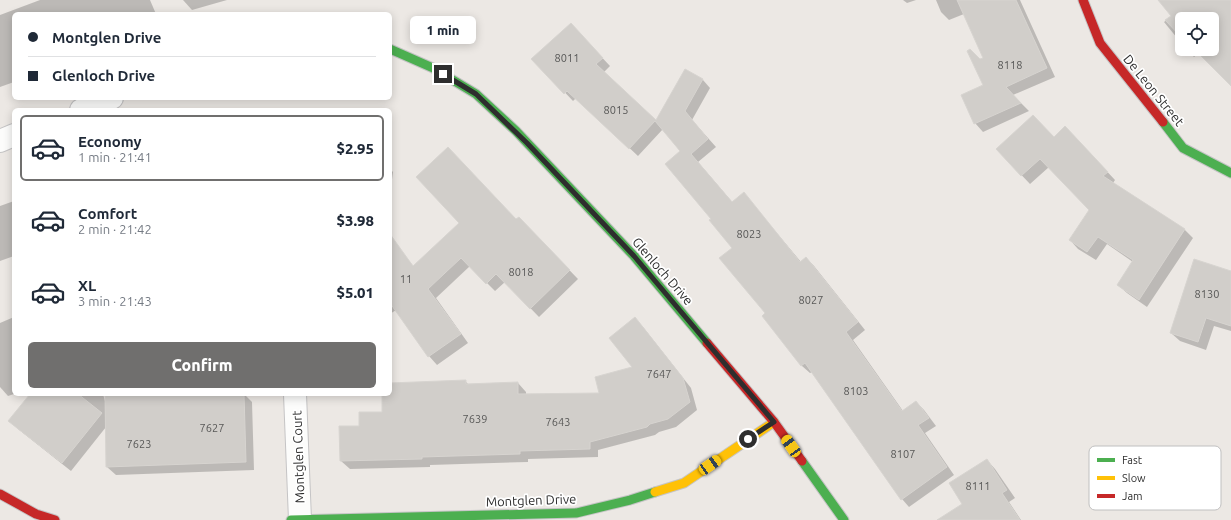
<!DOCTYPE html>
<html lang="en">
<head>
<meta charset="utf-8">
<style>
	:root { --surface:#fff; --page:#f2f2f3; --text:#1f2937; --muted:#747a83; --line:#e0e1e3; --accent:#706f6e }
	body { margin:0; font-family:Ubuntu,sans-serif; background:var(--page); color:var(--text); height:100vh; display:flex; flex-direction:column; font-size:15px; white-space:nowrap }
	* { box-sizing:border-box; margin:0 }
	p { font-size:13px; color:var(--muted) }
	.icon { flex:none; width:22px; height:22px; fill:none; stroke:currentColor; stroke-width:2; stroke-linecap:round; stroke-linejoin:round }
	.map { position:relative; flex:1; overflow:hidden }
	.details { position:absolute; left:12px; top:108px; width:380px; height:288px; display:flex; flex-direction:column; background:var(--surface); border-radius:6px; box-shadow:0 2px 10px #0003 }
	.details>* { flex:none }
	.top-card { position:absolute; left:12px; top:12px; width:380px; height:88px; border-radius:6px; box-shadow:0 2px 10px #0003; display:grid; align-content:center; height:88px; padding:0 16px; background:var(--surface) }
	.controls { position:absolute; left:1175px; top:12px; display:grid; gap:8px }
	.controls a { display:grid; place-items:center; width:44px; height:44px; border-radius:6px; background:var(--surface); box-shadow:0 2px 10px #0003; font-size:20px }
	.end { position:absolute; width:18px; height:18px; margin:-9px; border:5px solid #2e2e2e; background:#fff; box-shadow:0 0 0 2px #fff }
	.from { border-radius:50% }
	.bubble { position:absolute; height:28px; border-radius:6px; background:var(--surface); box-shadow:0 2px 10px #0003; font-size:13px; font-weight:800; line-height:28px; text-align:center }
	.car { position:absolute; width:12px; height:24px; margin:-12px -6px; border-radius:5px; box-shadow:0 0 3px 1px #0007; background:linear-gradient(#f5c518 24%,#345 0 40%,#f5c518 0 76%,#345 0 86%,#f5c518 0) }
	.top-card b { display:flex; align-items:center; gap:14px; height:38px; font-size:15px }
	.top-card b+b { border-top:1px solid var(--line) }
	.top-card i { width:10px; height:10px; background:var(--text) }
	ul { padding:7px 0 0; list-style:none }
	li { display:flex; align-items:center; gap:12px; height:66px; margin:0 8px 6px; padding:0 8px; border:2px solid transparent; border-radius:6px }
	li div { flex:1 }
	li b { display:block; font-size:15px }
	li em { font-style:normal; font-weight:800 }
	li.selected { border-color:var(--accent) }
	li>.icon { width:36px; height:36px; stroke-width:1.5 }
	.action { display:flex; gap:8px; margin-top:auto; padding:8px 16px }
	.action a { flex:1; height:46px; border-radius:6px; background:var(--accent); color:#fff; font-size:16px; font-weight:800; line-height:46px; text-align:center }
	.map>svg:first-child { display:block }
</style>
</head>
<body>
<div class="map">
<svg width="1231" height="520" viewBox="0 0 1231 520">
	<rect width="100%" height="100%" fill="#ece8e4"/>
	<g fill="#0003">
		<path d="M 40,0 L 150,0 L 156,14 L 14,14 L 14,82 L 0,87 L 0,15 Z"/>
		<path d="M 183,0 L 227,0 L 192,10 Z"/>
		<path d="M 903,0 L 916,0 L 907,3 Z"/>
		<path d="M 936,0 L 1020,0 L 1055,77 L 1013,95 L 1029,111 L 983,132 L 975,123 L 984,85 L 980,60 L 984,58 L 964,14 L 949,20 L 941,12 Z"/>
		<path d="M 1159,0 L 1231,0 L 1231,85 L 1199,53 L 1194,57 L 1186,49 L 1212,49 L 1212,19 L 1182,19 L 1182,44 L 1164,22 L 1172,16 Z"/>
		<path d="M 578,32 L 610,66 L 603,73 L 656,121 L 685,70 L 703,80 L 710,88 L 692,120 L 716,147 L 698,162 L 733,203 L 751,202 L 801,262 L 806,258 L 814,266 L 865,330 L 853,340 L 903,411 L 916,402 L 924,410 L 936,426 L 925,433 L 954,475 L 909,507 L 902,499 L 812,372 L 810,373 L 802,366 L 763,316 L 767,313 L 733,248 L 712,219 L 681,152 L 663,129 L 638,156 L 576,98 L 573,101 L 533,59 Z"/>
		<path d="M 1073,135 L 1115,180 L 1113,183 L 1184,229 L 1193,238 L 1147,307 L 1127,293 L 1118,285 L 1133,262 L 1107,244 L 1096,260 L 1078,249 L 1070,240 L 1090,210 L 1049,167 L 1030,184 L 997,149 L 1054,138 Z"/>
		<path d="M 390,169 L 393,172 L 390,194 Z"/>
		<path d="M 14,201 L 14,256 L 0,261 L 0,206 Z"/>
		<path d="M 519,218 L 578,279 L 539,317 L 505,282 L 495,291 L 470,266 L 436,298 L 468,343 L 437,365 L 429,356 L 396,310 L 390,314 L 390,257 L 400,250 L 414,267 L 516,220 Z"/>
		<path d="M 1231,272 L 1231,331 L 1214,326 L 1206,350 L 1180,341 L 1171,333 Z"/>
		<path d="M 14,317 L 14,394 L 8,396 L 0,387 L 0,323 Z"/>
		<path d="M 635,319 L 643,327 L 691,388 L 697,410 L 676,427 L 659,432 L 655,435 L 598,450 L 598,457 L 528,459 L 528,462 L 430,465 L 430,467 L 350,469 L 341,461 L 360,426 L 383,413 L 383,394 L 390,394 L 390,384 L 465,381 L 469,385 L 518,383 L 526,392 L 526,395 L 601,394 L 634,368 Z"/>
		<path d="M 31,394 L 103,394 L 105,401 L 106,394 L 244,394 L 252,402 L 254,470 L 116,475 L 107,467 L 106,427 L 71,471 L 18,429 L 10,421 Z"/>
		<path d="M 987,460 L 995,469 L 1015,498 L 1009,502 L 1021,520 L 939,520 L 964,504 Z"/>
	</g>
	<g fill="#d1ceca" stroke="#d7d4d0">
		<path d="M 957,0 L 1016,0 L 1047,68 L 1006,87 L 1021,103 L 974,124 L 961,95 L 983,85 L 967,51 L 970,49 L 980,59 L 983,58 Z"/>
		<path d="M 1158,0 L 1231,0 L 1231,86 L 1194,49 L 1212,49 L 1212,19 L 1182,19 L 1182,38 L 1165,20 L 1171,16 Z"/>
		<path d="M 571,23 L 603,58 L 596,64 L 656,120 L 685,69 L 703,79 L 685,111 L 708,139 L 691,154 L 732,202 L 744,192 L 800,262 L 806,257 L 858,322 L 846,332 L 902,411 L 916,401 L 929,418 L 918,425 L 947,467 L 901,500 L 805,363 L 801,366 L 762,316 L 765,313 L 719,258 L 732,248 L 709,220 L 711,219 L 665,164 L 680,151 L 655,121 L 629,149 L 567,91 L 564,94 L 531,59 Z"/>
		<path d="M 1033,115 L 1054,137 L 1065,126 L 1108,172 L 1103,176 L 1185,229 L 1139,300 L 1117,285 L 1133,260 L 1098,237 L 1087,252 L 1069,240 L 1089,210 L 1040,159 L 1021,176 L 996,149 Z"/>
		<path d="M 448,147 L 516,219 L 519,217 L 570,270 L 530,309 L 496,274 L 486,284 L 461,258 L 428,289 L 461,334 L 428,357 L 390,303 L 390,234 L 413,266 L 459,223 L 416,177 Z"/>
		<path d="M 1194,259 L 1231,271 L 1231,326 L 1206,318 L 1198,342 L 1170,333 Z"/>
		<path d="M 635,317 L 683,378 L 690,402 L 668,419 L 650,424 L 647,427 L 590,442 L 590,449 L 520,451 L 520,454 L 422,457 L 422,459 L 340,461 L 339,426 L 359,426 L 359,412 L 382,412 L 382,394 L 390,394 L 390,383 L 466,380 L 466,384 L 518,382 L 518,394 L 599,393 L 595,377 L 632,367 L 609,338 Z"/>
		<path d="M 30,394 L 78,394 L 102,413 L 62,463 L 8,421 Z"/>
		<path d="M 105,394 L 244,394 L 246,462 L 106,467 Z"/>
		<path d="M 987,459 L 1007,490 L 1002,493 L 1020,520 L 937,520 L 962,504 L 949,483 Z"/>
	</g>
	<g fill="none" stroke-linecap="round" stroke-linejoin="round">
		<g stroke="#c5c4c5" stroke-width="24">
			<g id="street">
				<path d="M 81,110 L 112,98"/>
				<path d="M 0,141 L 14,135"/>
				<path d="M 295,394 L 300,520"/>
			</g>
		</g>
		<g stroke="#c5c4c5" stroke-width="11">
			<g id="fast">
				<path d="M 390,49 L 433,68 L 476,94 L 516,131 L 634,256 L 707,343"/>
				<path d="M 1163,122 L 1183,148 L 1231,173"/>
				<path d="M 802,461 L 844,520"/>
				<path d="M 291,520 L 576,513 L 630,500 L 655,492"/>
			</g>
		</g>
		<g stroke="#c5c4c5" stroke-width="11">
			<path id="slow" d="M 655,492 L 684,483 L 774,422"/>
		</g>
		<g stroke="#c5c4c5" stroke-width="11">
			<g id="jam">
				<path d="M 1083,0 L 1100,43 L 1163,122"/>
				<path d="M 707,343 L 774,422 L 802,461"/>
				<path d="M 0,494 L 36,514 L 55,520"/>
			</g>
		</g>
		<use href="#street" stroke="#fcfcfb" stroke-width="22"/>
		<use href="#fast" stroke="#4caf50" stroke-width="9"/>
		<use href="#slow" stroke="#ffc107" stroke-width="9"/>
		<use href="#jam" stroke="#c62828" stroke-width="9"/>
	</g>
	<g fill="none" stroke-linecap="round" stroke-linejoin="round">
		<path stroke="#2e2e2e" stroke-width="5" d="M 443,74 L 476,94 L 527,143 L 634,256 L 774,422 L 748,439"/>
	</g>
	<g text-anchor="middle" stroke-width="3.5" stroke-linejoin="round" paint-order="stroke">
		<g font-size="11" fill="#585857">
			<text x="567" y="62">8011</text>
			<text x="1010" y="69">8118</text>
			<text x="616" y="114">8015</text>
			<text x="749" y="238">8023</text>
			<text x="521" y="276">8018</text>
			<text x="406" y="283">11</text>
			<text x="1207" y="298">8130</text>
			<text x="811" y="304">8027</text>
			<text x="659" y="378">7647</text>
			<text x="856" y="395">8103</text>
			<text x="475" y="423">7639</text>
			<text x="558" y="426">7643</text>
			<text x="212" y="432">7627</text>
			<text x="139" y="448">7623</text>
			<text x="903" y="458">8107</text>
			<text x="978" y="490">8111</text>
		</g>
		<g font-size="13" fill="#2e2e2e" stroke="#fff">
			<text transform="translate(1154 90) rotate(51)" y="5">De Leon Street</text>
			<text transform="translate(663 271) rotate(49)" y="5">Glenloch Drive</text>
			<text transform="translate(298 457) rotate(-92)" y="5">Montglen Court</text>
			<text transform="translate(531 500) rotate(-2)" y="5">Montglen Drive</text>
		</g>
	</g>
	<rect x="1089" y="446" width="132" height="64" rx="6" fill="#fff" stroke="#c0c0c0" stroke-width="1"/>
	<rect x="1097" y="458" width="18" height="4" fill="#4caf50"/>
	<rect x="1097" y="476" width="18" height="4" fill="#ffc107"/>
	<rect x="1097" y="494" width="18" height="4" fill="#c62828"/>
	<g font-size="11" fill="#2e2e2e">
		<text x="1122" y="464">Fast</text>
		<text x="1122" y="482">Slow</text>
		<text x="1122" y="500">Jam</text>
	</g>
</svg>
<div class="controls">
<a><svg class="icon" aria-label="locate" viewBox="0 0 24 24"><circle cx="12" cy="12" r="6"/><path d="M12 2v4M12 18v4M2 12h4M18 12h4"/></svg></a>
</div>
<i class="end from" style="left:748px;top:439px"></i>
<i class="end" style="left:443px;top:74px"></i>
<div class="bubble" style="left:410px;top:16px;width:66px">1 min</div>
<i class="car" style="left:791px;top:446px;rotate:325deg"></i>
<i class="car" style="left:710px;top:465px;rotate:56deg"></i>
<div class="top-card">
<b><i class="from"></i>Montglen Drive</b>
<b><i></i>Glenloch Drive</b>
</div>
<section class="details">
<ul>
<li class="selected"><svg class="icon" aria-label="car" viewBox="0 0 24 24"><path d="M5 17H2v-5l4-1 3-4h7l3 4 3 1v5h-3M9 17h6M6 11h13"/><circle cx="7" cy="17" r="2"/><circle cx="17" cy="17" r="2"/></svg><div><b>Economy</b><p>1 min · 21:41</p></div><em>$2.95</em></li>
<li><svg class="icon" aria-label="car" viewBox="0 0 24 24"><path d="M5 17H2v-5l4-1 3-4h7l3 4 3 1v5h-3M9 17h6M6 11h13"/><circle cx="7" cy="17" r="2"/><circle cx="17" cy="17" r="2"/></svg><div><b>Comfort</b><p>2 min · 21:42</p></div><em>$3.98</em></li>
<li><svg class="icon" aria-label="car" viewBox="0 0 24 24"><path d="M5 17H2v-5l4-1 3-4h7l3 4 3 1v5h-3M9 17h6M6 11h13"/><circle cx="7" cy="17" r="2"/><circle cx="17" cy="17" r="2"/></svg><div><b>XL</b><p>3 min · 21:43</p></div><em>$5.01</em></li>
</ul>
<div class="action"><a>Confirm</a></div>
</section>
</div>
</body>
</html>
